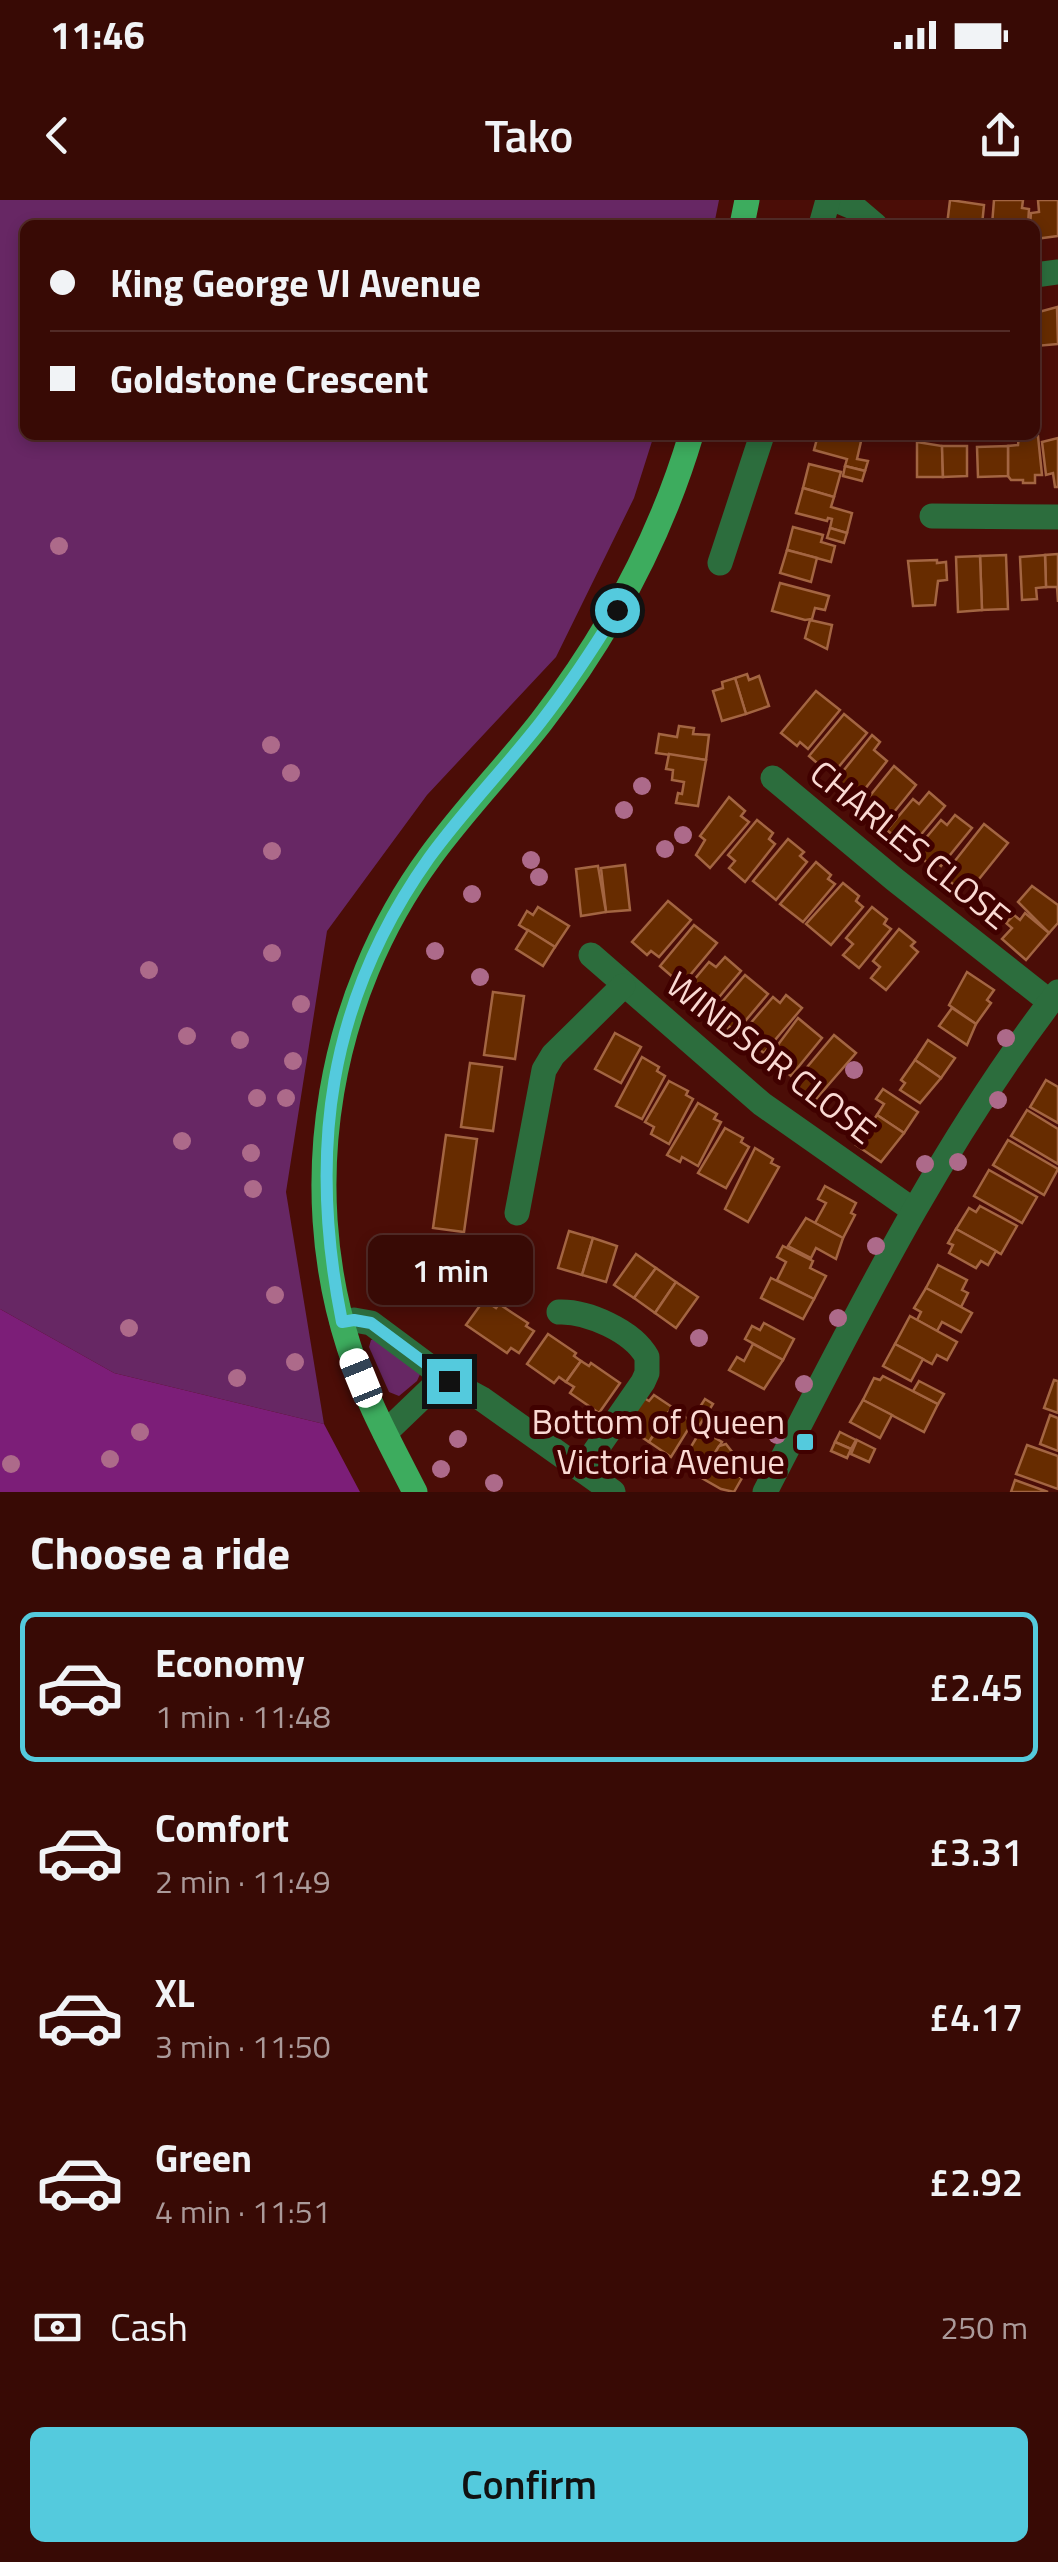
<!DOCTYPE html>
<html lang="en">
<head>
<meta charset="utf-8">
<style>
	:root { --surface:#380a05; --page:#431813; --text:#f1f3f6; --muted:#ab9a9a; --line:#522b27; --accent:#54cadd }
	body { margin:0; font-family:"Titillium Web",sans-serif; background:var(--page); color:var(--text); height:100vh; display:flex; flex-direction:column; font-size:38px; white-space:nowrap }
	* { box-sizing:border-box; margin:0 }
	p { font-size:32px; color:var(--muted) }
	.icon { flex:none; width:55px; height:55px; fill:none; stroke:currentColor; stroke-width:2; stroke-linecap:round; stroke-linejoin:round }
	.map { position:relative; height:1292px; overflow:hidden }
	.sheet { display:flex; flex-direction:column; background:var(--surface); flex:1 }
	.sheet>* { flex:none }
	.guide { position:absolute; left:20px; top:20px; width:1020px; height:220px; border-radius:15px; box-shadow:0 5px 15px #0003,0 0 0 2px var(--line); display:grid; align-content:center; height:220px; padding:0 30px; background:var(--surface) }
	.end { position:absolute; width:45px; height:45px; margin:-22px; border:12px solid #54cadd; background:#111; box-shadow:0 0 0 5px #111 }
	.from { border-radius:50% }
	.bubble { position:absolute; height:70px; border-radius:15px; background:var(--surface); box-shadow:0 5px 15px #0003,0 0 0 2px var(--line); font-size:32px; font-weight:600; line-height:70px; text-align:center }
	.car { position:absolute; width:30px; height:60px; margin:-30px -15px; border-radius:12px; box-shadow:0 0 8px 2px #0007; background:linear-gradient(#fff 24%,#345 0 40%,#fff 0 76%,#345 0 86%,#fff 0) }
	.guide b { display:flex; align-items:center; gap:35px; height:95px; font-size:38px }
	.guide b+b { border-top:2px solid var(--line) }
	.guide i { width:25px; height:25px; background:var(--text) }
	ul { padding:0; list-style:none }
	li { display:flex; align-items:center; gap:30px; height:150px; margin:0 20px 15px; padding:0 10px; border:5px solid transparent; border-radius:15px }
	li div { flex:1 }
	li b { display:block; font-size:38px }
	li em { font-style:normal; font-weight:600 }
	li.selected { border-color:var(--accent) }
	li>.icon { width:90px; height:90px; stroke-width:1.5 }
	h2 { padding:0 30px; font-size:45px; line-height:120px }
	.pay { display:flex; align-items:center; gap:25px; height:110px; padding:0 30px; font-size:38px }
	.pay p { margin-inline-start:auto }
	.cta { display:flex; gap:20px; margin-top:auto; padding:20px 30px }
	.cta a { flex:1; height:115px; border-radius:15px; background:var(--accent); color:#111; font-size:40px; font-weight:600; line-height:115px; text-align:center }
	.status { display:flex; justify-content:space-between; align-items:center; height:70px; padding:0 50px; background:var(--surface); direction:ltr }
	.status svg { height:28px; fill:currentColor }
	header { display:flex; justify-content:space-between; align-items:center; height:130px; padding:0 30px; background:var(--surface); font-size:45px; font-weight:600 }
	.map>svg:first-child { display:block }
</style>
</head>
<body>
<div class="status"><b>11:46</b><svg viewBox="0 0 49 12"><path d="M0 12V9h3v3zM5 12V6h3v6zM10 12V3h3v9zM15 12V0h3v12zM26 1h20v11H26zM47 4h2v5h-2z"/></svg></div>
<header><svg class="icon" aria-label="back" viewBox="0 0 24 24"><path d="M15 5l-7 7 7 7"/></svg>Tako<svg class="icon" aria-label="share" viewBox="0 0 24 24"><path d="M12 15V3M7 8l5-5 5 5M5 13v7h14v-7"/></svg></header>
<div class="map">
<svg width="1058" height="1292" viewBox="0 0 1058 1292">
	<rect width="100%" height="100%" fill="#4b0d07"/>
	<g fill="#672764">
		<path d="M 0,0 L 719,0 L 714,25 L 25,25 L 25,235 L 654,235 L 634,298 L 556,457 L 427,595 L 327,731 L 286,992 L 324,1224 L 114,1173 L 0,1109 Z"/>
		<path d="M 377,1138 L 421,1172 L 417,1181 L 399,1196 L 389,1192 L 369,1147 L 371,1140 Z"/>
	</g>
	<path fill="#7c1e78" d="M 0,1109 L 114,1173 L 324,1224 L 360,1292 L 0,1292 Z"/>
	<g fill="#672c00" stroke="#a36542" stroke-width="2.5">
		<path d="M 950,0 L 984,5 L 982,25 L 947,25 Z"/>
		<path d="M 994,0 L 1023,0 L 1022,8 L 1029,9 L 1028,25 L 992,25 Z"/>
		<path d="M 1038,0 L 1058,0 L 1058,36 L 1035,39 L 1035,25 L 1030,25 L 1031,13 L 1039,12 Z"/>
		<path d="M 1057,107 L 1058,144 L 1036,146 L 1035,113 Z"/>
		<path d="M 818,235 L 862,237 L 857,259 L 868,261 L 865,271 L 845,266 L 847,259 L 814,250 Z"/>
		<path d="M 1019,235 L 1038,236 L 1042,275 L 1035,275 L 1035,283 L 1023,283 L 1023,280 L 1011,280 L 1008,276 L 1008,246 L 1018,245 Z"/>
		<path d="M 1058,238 L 1058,287 L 1055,287 L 1053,273 L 1046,275 L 1042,242 Z"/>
		<path d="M 917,242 L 942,246 L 943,277 L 917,277 Z"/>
		<path d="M 942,246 L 967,246 L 967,276 L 943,277 Z"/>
		<path d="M 1008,246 L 1008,276 L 978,277 L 977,247 Z"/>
		<path d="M 809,264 L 841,272 L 834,297 L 803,288 Z"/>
		<path d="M 845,266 L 865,271 L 862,281 L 843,276 Z"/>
		<path d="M 803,288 L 834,297 L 831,307 L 852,313 L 847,333 L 830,328 L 832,319 L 828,318 L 827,321 L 796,313 Z"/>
		<path d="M 793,327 L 823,335 L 821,342 L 835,346 L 831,362 L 787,350 Z"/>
		<path d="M 830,328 L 847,333 L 844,343 L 827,338 Z"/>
		<path d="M 787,350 L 817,358 L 811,382 L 780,373 Z"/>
		<path d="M 1058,354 L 1058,402 L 1057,387 L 1046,387 L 1045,355 Z"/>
		<path d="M 1006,355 L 1008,409 L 982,410 L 980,356 Z"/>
		<path d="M 1045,355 L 1046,387 L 1036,388 L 1037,399 L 1022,400 L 1020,357 Z"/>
		<path d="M 980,356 L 982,410 L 958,412 L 956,357 Z"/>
		<path d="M 937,360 L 937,363 L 946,362 L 947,380 L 938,381 L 935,405 L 913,406 L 908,361 Z"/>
		<path d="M 780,383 L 829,396 L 825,410 L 815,408 L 812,419 L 805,420 L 772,411 Z"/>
		<path d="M 810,420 L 832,425 L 827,449 L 805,438 Z"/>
		<path d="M 747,474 L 749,480 L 759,476 L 769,506 L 746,514 L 735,478 Z"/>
		<path d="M 735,478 L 746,514 L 722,521 L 713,491 L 723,488 L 722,482 Z"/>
		<path d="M 816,491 L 840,510 L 808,549 L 800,542 L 797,546 L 781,533 Z"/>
		<path d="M 844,514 L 867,533 L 836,570 L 828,564 L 824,569 L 809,556 Z"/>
		<path d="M 679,526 L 694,528 L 693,534 L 709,535 L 706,560 L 656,553 L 659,534 L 677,537 Z"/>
		<path d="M 872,535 L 880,542 L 874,550 L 887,561 L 857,599 L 850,594 L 848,597 L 832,585 Z"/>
		<path d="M 669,554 L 706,560 L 698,606 L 676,603 L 678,593 L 682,594 L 684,582 L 672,580 L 673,570 L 666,569 Z"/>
		<path d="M 894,566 L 916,585 L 886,622 L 878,615 L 874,620 L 860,608 Z"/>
		<path d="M 929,592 L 945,606 L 913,644 L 906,638 L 902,643 L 887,630 L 913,599 L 919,604 Z"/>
		<path d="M 729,597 L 745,611 L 741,616 L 749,622 L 710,668 L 696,655 L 705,640 L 700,636 Z"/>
		<path d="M 955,615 L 972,628 L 941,666 L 934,661 L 930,665 L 914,652 L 941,620 L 947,625 Z"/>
		<path d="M 757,620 L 773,633 L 769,639 L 775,644 L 745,682 L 729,668 L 735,661 L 728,655 Z"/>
		<path d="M 984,624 L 1008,643 L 975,684 L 966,677 L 958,688 L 943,676 Z"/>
		<path d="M 788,639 L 804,652 L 800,656 L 807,662 L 776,700 L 753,681 Z"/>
		<path d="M 816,662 L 831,675 L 828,679 L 835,684 L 803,722 L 780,704 Z"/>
		<path d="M 625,665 L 630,710 L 606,712 L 601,668 Z"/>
		<path d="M 598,666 L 606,712 L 581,716 L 576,669 Z"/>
		<path d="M 843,683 L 859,696 L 856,701 L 863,707 L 831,745 L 806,724 Z"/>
		<path d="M 1032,686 L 1058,705 L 1058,723 L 1049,733 L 1018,702 Z"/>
		<path d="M 668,701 L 691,720 L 659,757 L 651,751 L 647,755 L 632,742 Z"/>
		<path d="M 538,707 L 569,726 L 555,747 L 519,725 L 527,711 L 533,715 Z"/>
		<path d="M 872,707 L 887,719 L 884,724 L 891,729 L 859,768 L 843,755 L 853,744 L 846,738 Z"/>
		<path d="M 1025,713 L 1049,733 L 1026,760 L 1002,739 L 1012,728 L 1006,723 L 1014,715 L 1020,720 Z"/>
		<path d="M 694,725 L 717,743 L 686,780 L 679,775 L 675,779 L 660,766 Z"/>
		<path d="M 899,729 L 915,742 L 911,746 L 918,752 L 886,790 L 871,778 L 880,767 L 873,761 Z"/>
		<path d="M 528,730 L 555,747 L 543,766 L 516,749 Z"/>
		<path d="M 725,757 L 741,771 L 710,808 L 702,802 L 699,806 L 683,793 L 709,762 L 716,767 Z"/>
		<path d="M 967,772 L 994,790 L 987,800 L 991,803 L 976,824 L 949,805 Z"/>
		<path d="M 745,775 L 768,794 L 736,832 L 729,826 L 726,830 L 710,816 Z"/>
		<path d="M 493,792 L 524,796 L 515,859 L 484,855 Z"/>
		<path d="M 786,795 L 802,808 L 764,853 L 756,847 L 752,852 L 737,839 L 773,797 L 780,803 Z"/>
		<path d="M 952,808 L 976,824 L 967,845 L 939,826 Z"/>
		<path d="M 798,818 L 822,838 L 791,876 L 784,870 L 780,875 L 765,862 Z"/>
		<path d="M 615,833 L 641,847 L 621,883 L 595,869 Z"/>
		<path d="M 834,835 L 856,853 L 816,899 L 810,894 L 807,898 L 792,885 Z"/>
		<path d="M 928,840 L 955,858 L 941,878 L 915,860 Z"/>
		<path d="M 642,857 L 659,867 L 657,871 L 665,876 L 642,919 L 616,906 Z"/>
		<path d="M 915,860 L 941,878 L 920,903 L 900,890 L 905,883 L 901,880 Z"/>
		<path d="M 470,863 L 502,867 L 493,931 L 461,927 Z"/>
		<path d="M 1046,880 L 1058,887 L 1058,923 L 1030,907 Z"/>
		<path d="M 669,881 L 688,891 L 686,895 L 693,899 L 669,944 L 651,934 L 654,927 L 645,922 Z"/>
		<path d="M 883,889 L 918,912 L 904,933 L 877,915 L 884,904 L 876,899 Z"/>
		<path d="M 698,903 L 717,914 L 714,919 L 721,922 L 698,966 L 682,957 L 680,962 L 667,955 Z"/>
		<path d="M 1027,910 L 1058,929 L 1058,964 L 1011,936 Z"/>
		<path d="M 877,915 L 904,933 L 881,962 L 856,945 Z"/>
		<path d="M 725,928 L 743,938 L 741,942 L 749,947 L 726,988 L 698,973 Z"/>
		<path d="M 446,935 L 477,939 L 464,1032 L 433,1028 Z"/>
		<path d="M 1008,940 L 1058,969 L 1044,995 L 993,965 Z"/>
		<path d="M 755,948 L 773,959 L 771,963 L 779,967 L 748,1022 L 725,1009 Z"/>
		<path d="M 989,970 L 1037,997 L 1022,1023 L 974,996 Z"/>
		<path d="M 825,986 L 856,1003 L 851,1013 L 855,1015 L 843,1038 L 815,1023 L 826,1003 L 818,999 Z"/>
		<path d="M 980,1006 L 1017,1026 L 1001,1054 L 956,1029 L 969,1008 L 976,1012 Z"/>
		<path d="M 806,1018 L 843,1038 L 836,1059 L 816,1048 L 811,1058 L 788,1046 Z"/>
		<path d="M 956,1029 L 996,1051 L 988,1065 L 981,1061 L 976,1068 L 949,1053 L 953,1045 L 948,1043 Z"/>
		<path d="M 569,1031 L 593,1038 L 582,1075 L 558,1068 Z"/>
		<path d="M 417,1038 L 481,1047 L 476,1079 L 412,1070 Z"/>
		<path d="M 593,1038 L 617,1046 L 606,1082 L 582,1075 Z"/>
		<path d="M 783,1046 L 813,1061 L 810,1068 L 826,1076 L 814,1099 L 777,1080 L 786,1062 L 777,1057 Z"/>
		<path d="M 636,1054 L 656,1068 L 634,1098 L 614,1085 Z"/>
		<path d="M 938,1065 L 967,1080 L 962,1090 L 968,1093 L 961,1107 L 926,1088 Z"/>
		<path d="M 656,1068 L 676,1082 L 655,1113 L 634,1098 Z"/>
		<path d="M 771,1078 L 814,1099 L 803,1119 L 761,1098 Z"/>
		<path d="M 676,1082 L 698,1097 L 676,1128 L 655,1113 Z"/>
		<path d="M 926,1088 L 972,1113 L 961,1132 L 942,1122 L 937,1131 L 917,1120 L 921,1112 L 914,1108 Z"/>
		<path d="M 484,1100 L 496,1108 L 499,1104 L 528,1123 L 526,1126 L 534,1131 L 519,1153 L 511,1148 L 507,1153 L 466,1125 Z"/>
		<path d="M 910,1116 L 957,1142 L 947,1160 L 937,1155 L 932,1164 L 895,1144 Z"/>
		<path d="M 764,1123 L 794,1139 L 783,1160 L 745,1139 L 752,1126 L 760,1130 Z"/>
		<path d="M 548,1134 L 576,1153 L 574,1156 L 581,1161 L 566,1182 L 559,1177 L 554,1183 L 527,1164 Z"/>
		<path d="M 753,1144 L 783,1160 L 764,1189 L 729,1170 L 737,1157 L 744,1161 Z"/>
		<path d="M 895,1144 L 923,1159 L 911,1181 L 883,1166 Z"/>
		<path d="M 581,1161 L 589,1166 L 591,1163 L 620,1183 L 599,1213 L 570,1193 L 574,1187 L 566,1182 Z"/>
		<path d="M 883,1176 L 938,1204 L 924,1232 L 863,1200 L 874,1178 L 880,1180 Z"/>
		<path d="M 1054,1180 L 1058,1181 L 1058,1213 L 1044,1208 Z"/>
		<path d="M 919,1181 L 944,1194 L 938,1204 L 913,1191 Z"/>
		<path d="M 654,1195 L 672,1207 L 649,1242 L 631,1230 L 640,1215 L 635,1211 L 644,1198 L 649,1201 Z"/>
		<path d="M 705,1199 L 713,1204 L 699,1226 L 691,1221 Z"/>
		<path d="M 863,1200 L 892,1215 L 880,1238 L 850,1222 Z"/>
		<path d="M 672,1207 L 689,1220 L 689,1228 L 671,1257 L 649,1242 Z"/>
		<path d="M 1050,1215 L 1058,1218 L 1058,1251 L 1040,1244 Z"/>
		<path d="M 701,1230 L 722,1242 L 700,1277 L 680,1265 Z"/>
		<path d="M 840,1232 L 856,1240 L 851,1249 L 835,1242 Z"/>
		<path d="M 857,1240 L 875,1249 L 869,1262 L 851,1254 Z"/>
		<path d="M 835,1242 L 851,1249 L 847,1258 L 831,1251 Z"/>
		<path d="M 726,1244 L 733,1253 L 730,1257 L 738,1262 L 732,1272 L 742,1278 L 734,1292 L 721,1289 L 700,1277 L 719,1246 Z"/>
		<path d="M 1027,1245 L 1058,1256 L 1058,1289 L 1016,1274 Z"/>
		<path d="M 1015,1280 L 1048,1292 L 1011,1292 Z"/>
	</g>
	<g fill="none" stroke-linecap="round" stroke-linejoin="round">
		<g stroke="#2c6d3d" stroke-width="25">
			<path d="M 836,0 L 855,8 L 875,25"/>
			<path d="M 821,25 L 828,0"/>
			<path d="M 1035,75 L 1058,72"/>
			<path d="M 932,316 L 1058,317"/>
			<path d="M 720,363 L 762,235"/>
			<path d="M 773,578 L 894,679 L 1050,802"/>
			<path d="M 591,755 L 762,904 L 913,1010"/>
			<path d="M 517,1013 L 544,870 L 553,855 L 623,786"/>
			<path d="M 559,1112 C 587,1111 633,1131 647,1157 L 647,1173 L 643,1182 L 582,1270"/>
			<path d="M 342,1122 L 354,1120 L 371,1123 L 449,1181"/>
			<path d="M 385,1233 L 435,1185 L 449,1181 L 482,1199 L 613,1292"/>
			<path d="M 765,1292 C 854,1120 939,946 1058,792"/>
		</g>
		<g stroke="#3dac5e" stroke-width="25">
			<path d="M 742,25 L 747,0"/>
			<path d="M 415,1292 C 391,1245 365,1198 349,1147 C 296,983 329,795 430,657 C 464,610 505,568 541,522 C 607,436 660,339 691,235"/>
		</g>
	</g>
	<g fill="#ad6a8a">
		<circle cx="59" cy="346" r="9"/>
		<circle cx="271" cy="545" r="9"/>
		<circle cx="291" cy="573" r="9"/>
		<circle cx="642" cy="586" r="9"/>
		<circle cx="624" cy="610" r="9"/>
		<circle cx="683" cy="635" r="9"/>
		<circle cx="665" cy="649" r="9"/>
		<circle cx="272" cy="651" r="9"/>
		<circle cx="531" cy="660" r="9"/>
		<circle cx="539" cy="677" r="9"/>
		<circle cx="472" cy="694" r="9"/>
		<circle cx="435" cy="751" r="9"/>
		<circle cx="272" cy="753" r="9"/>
		<circle cx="149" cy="770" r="9"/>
		<circle cx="480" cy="777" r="9"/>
		<circle cx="301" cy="804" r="9"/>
		<circle cx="187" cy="836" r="9"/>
		<circle cx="1006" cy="838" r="9"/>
		<circle cx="240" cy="840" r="9"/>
		<circle cx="293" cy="861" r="9"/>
		<circle cx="854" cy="870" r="9"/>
		<circle cx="257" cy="898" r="9"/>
		<circle cx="286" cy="898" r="9"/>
		<circle cx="998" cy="900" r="9"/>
		<circle cx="182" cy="941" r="9"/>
		<circle cx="251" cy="953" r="9"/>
		<circle cx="958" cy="962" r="9"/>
		<circle cx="925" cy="964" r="9"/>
		<circle cx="253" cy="989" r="9"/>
		<circle cx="876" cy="1046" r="9"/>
		<circle cx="275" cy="1095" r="9"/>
		<circle cx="838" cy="1118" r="9"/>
		<circle cx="129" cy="1128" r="9"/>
		<circle cx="699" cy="1138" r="9"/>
		<circle cx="295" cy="1162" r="9"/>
		<circle cx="237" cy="1178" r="9"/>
		<circle cx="804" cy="1184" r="9"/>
		<circle cx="140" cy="1232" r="9"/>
		<circle cx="777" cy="1235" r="9"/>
		<circle cx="458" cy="1239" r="9"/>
		<circle cx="110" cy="1259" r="9"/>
		<circle cx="11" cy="1264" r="9"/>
		<circle cx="441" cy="1269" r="9"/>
		<circle cx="494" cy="1283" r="9"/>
	</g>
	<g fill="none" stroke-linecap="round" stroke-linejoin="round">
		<path stroke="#54cadd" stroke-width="12" d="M 449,1181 L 371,1123 L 354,1120 L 342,1122 C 308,953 327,802 429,658 C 463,611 504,569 540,523 C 568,487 593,449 617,410"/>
	</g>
	<rect fill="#54cadd" stroke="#400100" stroke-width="4" x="795" y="1232" width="20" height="20" rx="5"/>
	<g text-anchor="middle" stroke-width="10" stroke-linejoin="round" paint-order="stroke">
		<g font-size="35" fill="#fad9d3" stroke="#400100">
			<text transform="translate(910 645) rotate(39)" y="12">CHARLES CLOSE</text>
			<text transform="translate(771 858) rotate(38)" y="12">WINDSOR CLOSE</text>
		</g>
		<g font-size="35" fill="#fad9d3" stroke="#400100" text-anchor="end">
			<text x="785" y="1234">Bottom of Queen<tspan x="785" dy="40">Victoria Avenue</tspan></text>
		</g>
	</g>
</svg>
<i class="end from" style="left:617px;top:410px"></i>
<i class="end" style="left:449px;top:1181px"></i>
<div class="bubble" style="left:368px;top:1035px;width:165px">1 min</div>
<i class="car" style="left:361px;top:1178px;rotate:338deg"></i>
<div class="guide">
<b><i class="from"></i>King George VI Avenue</b>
<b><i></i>Goldstone Crescent</b>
</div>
</div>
<section class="sheet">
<h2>Choose a ride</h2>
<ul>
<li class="selected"><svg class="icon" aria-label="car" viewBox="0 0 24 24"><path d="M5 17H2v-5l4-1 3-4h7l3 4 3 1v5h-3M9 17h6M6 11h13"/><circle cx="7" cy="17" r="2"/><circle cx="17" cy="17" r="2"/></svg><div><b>Economy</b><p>1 min · 11:48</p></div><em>£2.45</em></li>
<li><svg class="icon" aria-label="car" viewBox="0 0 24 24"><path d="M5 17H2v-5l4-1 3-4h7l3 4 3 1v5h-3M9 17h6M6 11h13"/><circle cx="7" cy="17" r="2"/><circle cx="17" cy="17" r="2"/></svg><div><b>Comfort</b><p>2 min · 11:49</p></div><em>£3.31</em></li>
<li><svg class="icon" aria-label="car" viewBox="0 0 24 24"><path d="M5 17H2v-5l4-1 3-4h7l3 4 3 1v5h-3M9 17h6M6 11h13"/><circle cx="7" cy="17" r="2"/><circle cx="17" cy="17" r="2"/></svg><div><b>XL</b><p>3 min · 11:50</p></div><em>£4.17</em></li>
<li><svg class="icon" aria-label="car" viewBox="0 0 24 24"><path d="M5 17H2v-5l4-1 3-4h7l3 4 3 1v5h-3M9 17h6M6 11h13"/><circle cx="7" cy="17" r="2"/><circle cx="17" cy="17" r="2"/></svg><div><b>Green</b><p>4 min · 11:51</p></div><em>£2.92</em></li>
</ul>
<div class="pay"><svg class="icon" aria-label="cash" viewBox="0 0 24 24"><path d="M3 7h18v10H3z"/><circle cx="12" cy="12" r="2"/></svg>Cash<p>250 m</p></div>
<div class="cta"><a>Confirm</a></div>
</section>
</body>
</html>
